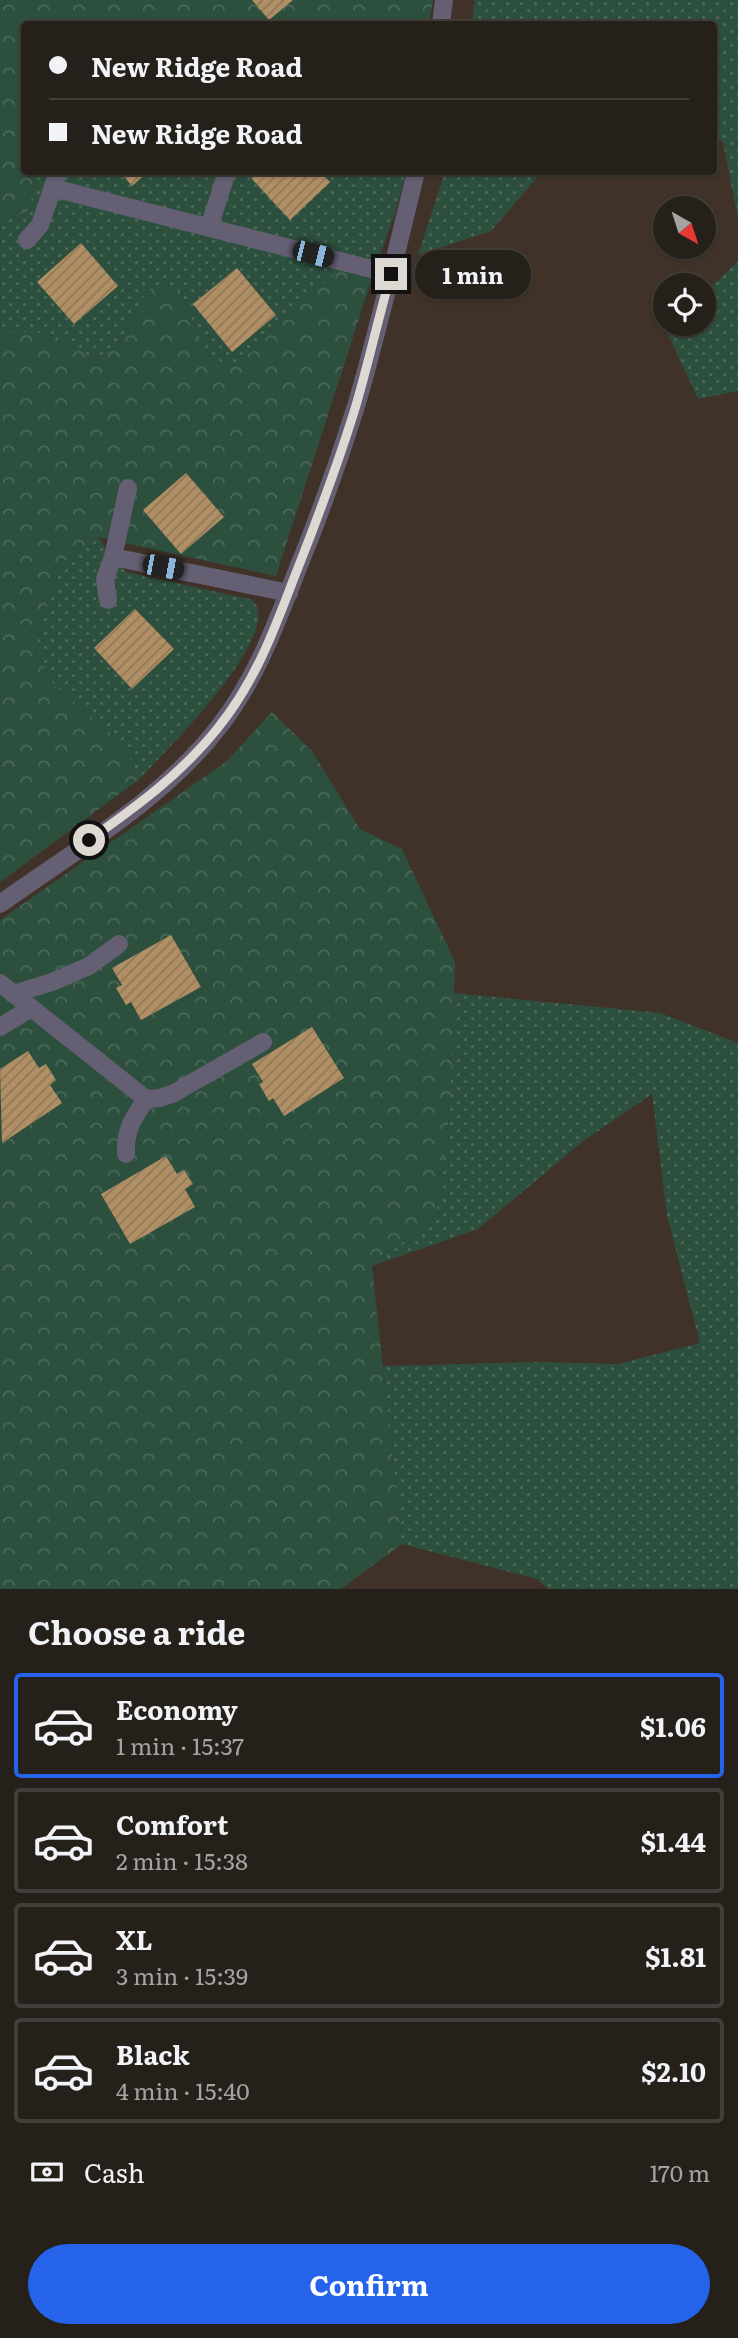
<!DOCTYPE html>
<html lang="en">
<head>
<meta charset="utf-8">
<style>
	:root { --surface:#26201a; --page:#2e2823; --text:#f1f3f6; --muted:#a4a3a2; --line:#423e39; --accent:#2563eb }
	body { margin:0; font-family:Literata,serif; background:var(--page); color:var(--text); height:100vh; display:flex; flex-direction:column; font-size:26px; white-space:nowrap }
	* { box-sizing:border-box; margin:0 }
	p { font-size:23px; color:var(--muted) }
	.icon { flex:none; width:38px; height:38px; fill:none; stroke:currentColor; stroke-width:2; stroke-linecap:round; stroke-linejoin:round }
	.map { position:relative; height:1589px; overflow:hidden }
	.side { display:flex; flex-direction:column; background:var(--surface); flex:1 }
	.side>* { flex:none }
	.guide { position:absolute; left:21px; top:21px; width:696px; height:154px; border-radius:7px; box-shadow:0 2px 5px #0004,0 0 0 2px var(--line); display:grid; align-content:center; height:154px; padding:0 28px; background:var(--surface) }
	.needle { width:46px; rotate:141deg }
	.buttons { position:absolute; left:653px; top:196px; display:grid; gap:14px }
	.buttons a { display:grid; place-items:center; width:63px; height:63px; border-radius:50%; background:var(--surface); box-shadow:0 2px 5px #0004,0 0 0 2px var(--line); font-size:35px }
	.end { position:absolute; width:32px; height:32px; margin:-16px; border:9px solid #ded8d3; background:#111; box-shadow:0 0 0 4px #111 }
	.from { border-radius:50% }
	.bubble { position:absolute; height:49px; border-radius:24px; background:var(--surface); box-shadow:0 2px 5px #0004,0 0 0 2px var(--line); font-size:23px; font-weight:700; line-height:49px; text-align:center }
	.car { position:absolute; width:21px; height:42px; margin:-21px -10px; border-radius:9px; box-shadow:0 0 5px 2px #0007; background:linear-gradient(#222 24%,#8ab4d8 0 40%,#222 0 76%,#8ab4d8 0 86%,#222 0) }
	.guide b { display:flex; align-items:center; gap:24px; height:66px; font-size:26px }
	.guide b+b { border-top:2px solid var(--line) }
	.guide i { width:18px; height:18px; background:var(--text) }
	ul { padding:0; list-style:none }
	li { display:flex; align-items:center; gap:21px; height:105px; margin:0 14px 10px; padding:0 14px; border:4px solid var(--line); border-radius:7px }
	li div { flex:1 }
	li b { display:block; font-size:26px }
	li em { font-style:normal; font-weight:700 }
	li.active { border-color:var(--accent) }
	li>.icon { width:63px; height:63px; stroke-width:1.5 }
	h2 { padding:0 28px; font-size:32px; line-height:84px }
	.pay { display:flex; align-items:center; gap:18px; height:77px; padding:0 28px; font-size:26px }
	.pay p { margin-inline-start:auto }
	.button { display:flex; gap:14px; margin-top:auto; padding:14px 28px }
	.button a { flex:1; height:80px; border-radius:42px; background:var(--accent); color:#fff; font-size:28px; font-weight:700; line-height:80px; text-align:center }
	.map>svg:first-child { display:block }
</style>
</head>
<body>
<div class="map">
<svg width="738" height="1589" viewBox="0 0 738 1589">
	<defs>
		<pattern id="grass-dots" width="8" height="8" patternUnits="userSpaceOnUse" patternTransform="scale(1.75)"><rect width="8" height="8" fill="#2d503e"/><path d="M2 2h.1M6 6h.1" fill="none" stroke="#4b6859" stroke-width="1.8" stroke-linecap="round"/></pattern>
		<pattern id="forest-crowns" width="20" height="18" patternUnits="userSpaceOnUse" patternTransform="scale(1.75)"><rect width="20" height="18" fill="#2d503e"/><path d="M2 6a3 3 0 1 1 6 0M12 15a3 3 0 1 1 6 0" fill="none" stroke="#4b6859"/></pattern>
		<pattern id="building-hatch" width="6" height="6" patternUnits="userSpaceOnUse" patternTransform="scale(1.75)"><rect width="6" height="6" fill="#b08f64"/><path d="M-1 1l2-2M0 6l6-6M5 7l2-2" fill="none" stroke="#8f7859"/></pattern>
	</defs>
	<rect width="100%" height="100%" fill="#332a23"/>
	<path fill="#403228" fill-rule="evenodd" d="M 0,0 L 738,0 L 738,1589 L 0,1589 ZM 24,24 L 714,24 L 714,172 L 24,172 ZM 665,208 L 704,208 L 704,247 L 665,247 ZM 665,285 L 704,285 L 704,324 L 665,324 Z"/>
	<g fill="url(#grass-dots)">
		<path d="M 475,0 L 738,0 L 738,219 L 723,142 L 714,137 L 714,24 L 472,24 Z"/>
		<path d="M 39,172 L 406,172 L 397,207 L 372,278 L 228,367 L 206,352 L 180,291 L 147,291 L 116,349 L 93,359 L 62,338 L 34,332 L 6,332 L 0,326 L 0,217 L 27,213 Z"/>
		<path d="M 445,172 L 542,172 L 491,231 L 418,255 Z"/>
		<path d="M 738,261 L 738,391 L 698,399 L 666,330 L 672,324 L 704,324 L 704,294 Z"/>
		<path d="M 97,537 L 126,572 L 253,600 C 255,603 257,606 258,610 C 266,651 166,752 137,781 L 132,762 L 112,734 L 53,684 L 36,648 L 48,594 L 68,558 Z"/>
		<path d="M 454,993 L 660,1013 L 738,1043 L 738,1589 L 548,1589 L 537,1579 L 402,1544 L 383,1366 L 539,1362 L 618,1364 L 700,1343 L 667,1215 L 652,1094 L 582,1142 L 478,1229 L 372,1266 L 436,1216 L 450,1110 Z"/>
	</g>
	<g fill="url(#forest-crowns)">
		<path d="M 0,0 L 433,0 L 429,24 L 24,24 L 24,172 L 39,172 L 27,213 L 0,217 Z"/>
		<path d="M 339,270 L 372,278 L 276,576 L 97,537 L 68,558 L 48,594 L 36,648 L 53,684 L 112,734 L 132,762 L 137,781 L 0,882 L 0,326 L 6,332 L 34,332 L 62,338 L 93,359 L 116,349 L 147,291 L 162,283 L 180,291 L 206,352 L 228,366 L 253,351 Z"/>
		<path d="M 272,712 L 312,751 L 360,829 L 402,849 L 455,962 L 450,1110 L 436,1216 L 372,1266 L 402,1544 L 341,1589 L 0,1589 L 0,920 L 227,761 Z"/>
	</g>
	<g fill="url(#building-hatch)">
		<path d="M 252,0 L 293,0 L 269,20 Z"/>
		<path d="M 120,172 L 148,172 L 132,186 Z"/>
		<path d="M 259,172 L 320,172 L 330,182 L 290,220 L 251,178 Z"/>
		<path d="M 81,243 L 118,286 L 74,324 L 37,282 Z"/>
		<path d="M 237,268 L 276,315 L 232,352 L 193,304 Z"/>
		<path d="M 186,473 L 224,517 L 181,554 L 143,510 Z"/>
		<path d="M 135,609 L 174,649 L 132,689 L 94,648 Z"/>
		<path d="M 171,935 L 201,987 L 141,1020 L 131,1002 L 126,1005 L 116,988 L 122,985 L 112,968 Z"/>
		<path d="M 312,1027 L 344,1078 L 284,1116 L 273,1098 L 269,1101 L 259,1084 L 263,1082 L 252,1064 Z"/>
		<path d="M 28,1051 L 39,1068 L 46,1064 L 56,1080 L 50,1085 L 62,1103 L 2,1143 L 0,1069 Z"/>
		<path d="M 166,1156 L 177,1174 L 184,1170 L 193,1184 L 185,1189 L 195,1207 L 130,1244 L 101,1194 Z"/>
	</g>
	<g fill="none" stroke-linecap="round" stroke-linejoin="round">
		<g stroke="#655f73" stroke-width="18">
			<path d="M 441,24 L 444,0"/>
			<path d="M 53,188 L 391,274"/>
			<path d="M 209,227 L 227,172"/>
			<path d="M 27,240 L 40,225 L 58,172"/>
			<path d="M 113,557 L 289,593"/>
			<path d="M 108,600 L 105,579 L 113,557 L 128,488"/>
			<path d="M 0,904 C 74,851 162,800 218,728 C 256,680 276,624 298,568 C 320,514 340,458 357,403 C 379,327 397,249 416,172"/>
			<path d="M 0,983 L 146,1099 L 160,1098 L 174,1093 L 263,1042"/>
			<path d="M 13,994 L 52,982 L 89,966 L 119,944"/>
			<path d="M 0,1027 L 31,1008"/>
			<path d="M 126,1154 C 125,1129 133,1119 146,1099"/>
		</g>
	</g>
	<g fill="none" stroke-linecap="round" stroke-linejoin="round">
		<path stroke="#ded8d3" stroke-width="9" d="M 89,840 C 136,807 181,774 217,729 C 254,684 274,631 294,578 C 317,520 339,462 357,402 C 369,360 379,316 391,274"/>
	</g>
</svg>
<div class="buttons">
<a><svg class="needle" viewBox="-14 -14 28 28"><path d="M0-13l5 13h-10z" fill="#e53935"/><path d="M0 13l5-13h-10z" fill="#a4a3a2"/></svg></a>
<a><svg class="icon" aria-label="locate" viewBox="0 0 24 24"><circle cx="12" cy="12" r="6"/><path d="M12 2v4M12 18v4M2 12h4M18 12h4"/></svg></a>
</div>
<i class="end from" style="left:89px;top:840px"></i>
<i class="end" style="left:391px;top:274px"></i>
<div class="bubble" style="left:415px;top:250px;width:116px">1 min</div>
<i class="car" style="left:313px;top:254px;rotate:104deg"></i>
<i class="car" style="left:163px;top:567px;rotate:101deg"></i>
<div class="guide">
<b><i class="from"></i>New Ridge Road</b>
<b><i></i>New Ridge Road</b>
</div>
</div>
<section class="side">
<h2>Choose a ride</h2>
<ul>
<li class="active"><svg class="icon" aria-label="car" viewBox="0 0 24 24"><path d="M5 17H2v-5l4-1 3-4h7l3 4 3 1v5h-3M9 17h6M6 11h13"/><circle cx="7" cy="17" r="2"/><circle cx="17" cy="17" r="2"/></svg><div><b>Economy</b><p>1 min · 15:37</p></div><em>$1.06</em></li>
<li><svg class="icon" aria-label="car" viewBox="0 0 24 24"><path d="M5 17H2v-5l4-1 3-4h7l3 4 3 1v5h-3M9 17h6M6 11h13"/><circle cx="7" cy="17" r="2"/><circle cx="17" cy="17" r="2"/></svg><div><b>Comfort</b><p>2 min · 15:38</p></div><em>$1.44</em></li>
<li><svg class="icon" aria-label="car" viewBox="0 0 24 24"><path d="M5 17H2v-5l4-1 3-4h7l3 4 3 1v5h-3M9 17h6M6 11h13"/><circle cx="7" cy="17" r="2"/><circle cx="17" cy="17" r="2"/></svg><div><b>XL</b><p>3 min · 15:39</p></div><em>$1.81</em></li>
<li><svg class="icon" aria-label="car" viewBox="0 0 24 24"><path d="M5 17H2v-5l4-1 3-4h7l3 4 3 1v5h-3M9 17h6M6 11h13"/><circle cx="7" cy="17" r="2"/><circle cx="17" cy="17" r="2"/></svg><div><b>Black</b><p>4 min · 15:40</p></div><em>$2.10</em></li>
</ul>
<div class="pay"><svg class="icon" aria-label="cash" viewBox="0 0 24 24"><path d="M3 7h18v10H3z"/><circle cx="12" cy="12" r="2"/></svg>Cash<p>170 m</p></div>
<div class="button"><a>Confirm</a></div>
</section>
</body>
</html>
